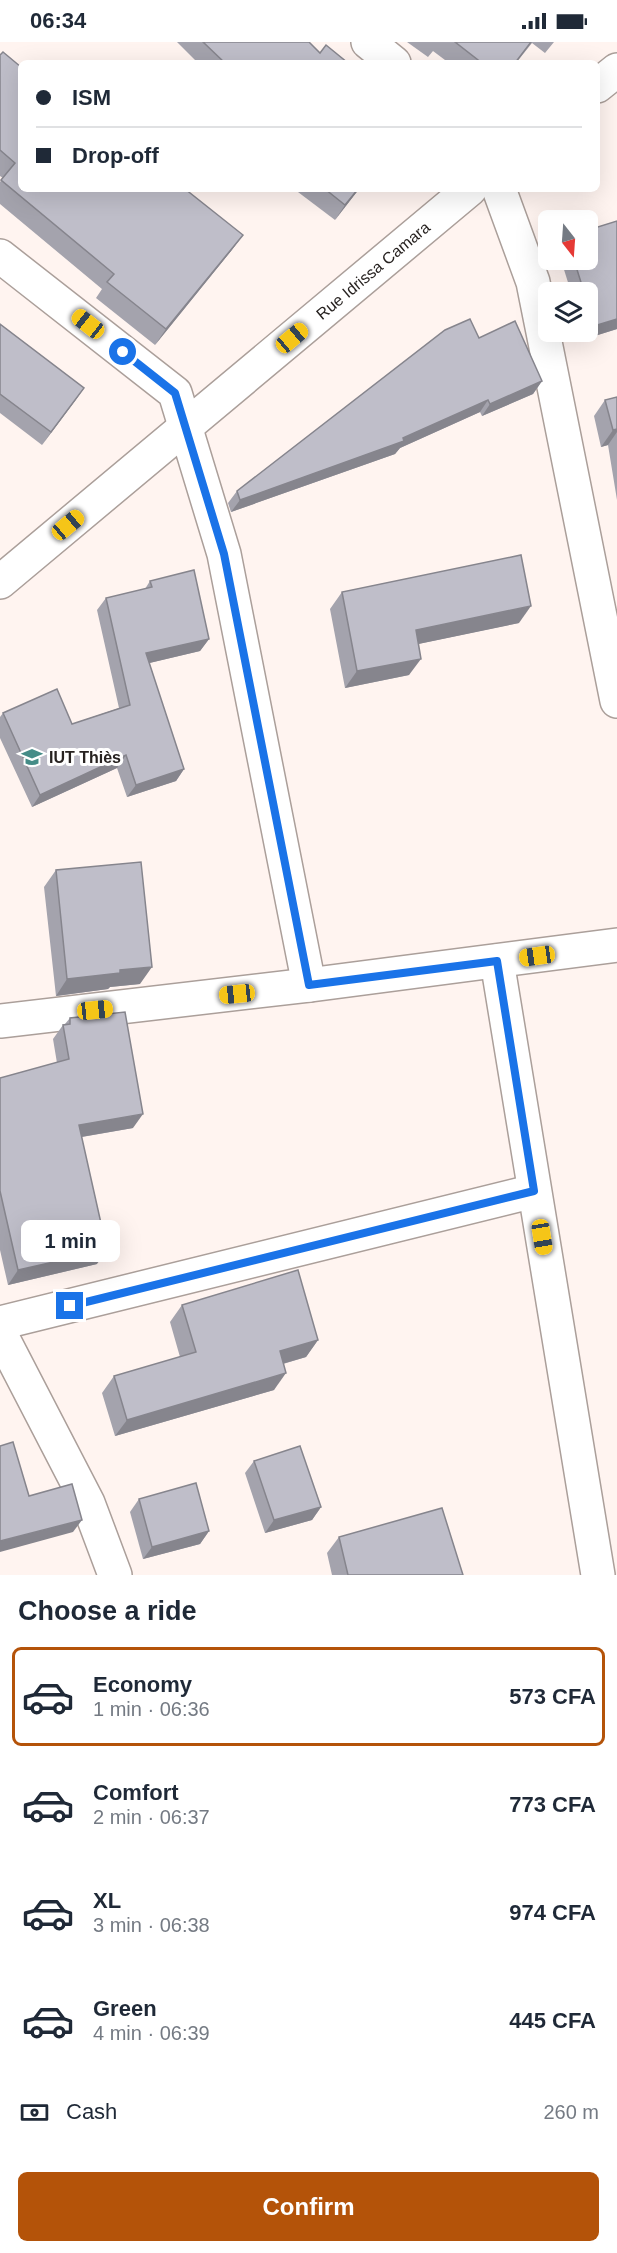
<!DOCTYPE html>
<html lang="en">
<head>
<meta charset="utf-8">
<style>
	:root { --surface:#fff; --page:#f2f2f3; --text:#1f2937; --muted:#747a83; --line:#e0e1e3; --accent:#b45309 }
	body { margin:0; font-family:Helvetica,sans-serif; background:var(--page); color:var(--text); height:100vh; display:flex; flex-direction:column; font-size:22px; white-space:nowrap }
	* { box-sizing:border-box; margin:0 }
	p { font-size:20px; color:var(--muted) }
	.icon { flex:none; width:33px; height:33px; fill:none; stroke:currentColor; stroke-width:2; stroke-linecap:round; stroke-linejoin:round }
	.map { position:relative; height:1533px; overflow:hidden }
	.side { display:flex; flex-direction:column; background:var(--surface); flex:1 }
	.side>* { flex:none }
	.guide { position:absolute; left:18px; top:18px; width:582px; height:132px; border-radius:9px; box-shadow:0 6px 24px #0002; display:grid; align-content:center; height:132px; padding:0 18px; background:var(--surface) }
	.needle { width:39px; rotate:163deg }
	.controls { position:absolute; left:538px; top:168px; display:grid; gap:12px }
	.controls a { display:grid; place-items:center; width:60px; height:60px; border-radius:9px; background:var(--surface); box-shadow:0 6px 24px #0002; font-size:30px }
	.end { position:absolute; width:27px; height:27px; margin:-14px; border:8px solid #1a73e8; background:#fff; box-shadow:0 0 0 3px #fff }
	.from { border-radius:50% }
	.bubble { position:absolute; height:42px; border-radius:9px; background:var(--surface); box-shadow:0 6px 24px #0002; font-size:20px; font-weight:800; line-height:42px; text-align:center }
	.car { position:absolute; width:18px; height:36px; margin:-18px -9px; border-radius:8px; box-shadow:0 0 4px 2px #0007; background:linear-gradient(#f5c518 24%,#345 0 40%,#f5c518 0 76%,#345 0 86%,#f5c518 0) }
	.guide b { display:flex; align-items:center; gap:21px; height:57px; font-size:22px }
	.guide b+b { border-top:2px solid var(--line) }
	.guide i { width:15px; height:15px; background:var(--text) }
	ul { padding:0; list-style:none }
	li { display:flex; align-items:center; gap:18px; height:99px; margin:0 12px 9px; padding:0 6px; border:3px solid transparent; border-radius:9px }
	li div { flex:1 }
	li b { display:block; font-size:22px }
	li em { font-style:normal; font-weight:800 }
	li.selected { border-color:var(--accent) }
	li>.icon { width:54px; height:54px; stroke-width:1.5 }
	h2 { padding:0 18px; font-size:27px; line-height:72px }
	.pay { display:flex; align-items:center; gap:15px; height:66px; padding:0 18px; font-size:22px }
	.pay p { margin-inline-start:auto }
	.action { display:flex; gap:12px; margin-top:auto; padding:12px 18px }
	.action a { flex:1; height:69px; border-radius:9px; background:var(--accent); color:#fff; font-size:24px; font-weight:800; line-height:69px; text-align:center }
	.status { display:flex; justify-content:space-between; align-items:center; height:42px; padding:0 30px; background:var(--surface); direction:ltr }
	.status svg { height:16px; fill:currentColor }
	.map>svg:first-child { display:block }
</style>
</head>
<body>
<div class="status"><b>06:34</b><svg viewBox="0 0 49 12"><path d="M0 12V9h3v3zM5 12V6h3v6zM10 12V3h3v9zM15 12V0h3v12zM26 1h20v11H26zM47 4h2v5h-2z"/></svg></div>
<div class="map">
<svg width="617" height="1533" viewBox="0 0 617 1533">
	<rect width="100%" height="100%" fill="#fff4f0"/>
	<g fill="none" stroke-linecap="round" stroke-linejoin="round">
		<g stroke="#ab9f9a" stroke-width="36">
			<g id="minor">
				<path d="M 368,0 L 394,21"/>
				<path d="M 597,44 L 617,28"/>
				<path d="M 499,147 L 533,240 L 617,659"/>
				<path d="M 0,214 L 175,351 L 224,512 L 309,943"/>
				<path id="s1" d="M 0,540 L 470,147"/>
				<path d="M 497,919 L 598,1533"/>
				<path d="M 0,979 L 309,943 L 617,903"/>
				<path d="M 0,1281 L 534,1149"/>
				<path d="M 0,1291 L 88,1461 L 115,1533"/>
			</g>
		</g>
		<use href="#minor" stroke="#fff" stroke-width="33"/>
	</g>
	<g fill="#a4a3ad">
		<path d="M 177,0 L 309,0 L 320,11 L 348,21 L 198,21 Z"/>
		<path d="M 407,0 L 554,0 L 545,11 L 532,1 L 516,21 L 449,21 L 433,9 L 428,15 Z"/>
		<path d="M 0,13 L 21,147 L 243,193 L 231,209 L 155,303 L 96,256 L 102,247 L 0,162 L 0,140 L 3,136 L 0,134 Z"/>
		<path d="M 294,147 L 359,147 L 335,178 Z"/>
		<path d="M 617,179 L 617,287 L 585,297 L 583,290 L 588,290 L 588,250 L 571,250 L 561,218 L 588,218 Z"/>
		<path d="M 0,282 L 84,346 L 42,403 L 0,371 Z"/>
		<path d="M 479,296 L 542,339 L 533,352 L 482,374 L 480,370 L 400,406 L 395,412 L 231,470 L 228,461 L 237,449 Z"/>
		<path d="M 617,355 L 617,458 L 608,403 L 601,405 L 594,374 L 605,358 Z"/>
		<path d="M 150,539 L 209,597 L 200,609 L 149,621 L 184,727 L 176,739 L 127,755 L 117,726 L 32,765 L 0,696 L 0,675 L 3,671 L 72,682 L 119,666 L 97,568 L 106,556 L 145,547 Z"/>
		<path d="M 342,550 L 519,581 L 418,602 L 409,633 L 345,646 L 330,567 Z"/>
		<path d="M 56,828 L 140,942 L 110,945 L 108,947 L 56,954 L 44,845 Z"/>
		<path d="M 70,976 L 133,1086 L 82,1095 L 97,1222 L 8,1243 L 0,1208 L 0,1036 L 57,1021 L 53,997 L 63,983 L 65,982 Z"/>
		<path d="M 182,1263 L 318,1298 L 306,1315 L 283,1322 L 274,1348 L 115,1394 L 102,1351 L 114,1334 L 180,1315 L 170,1280 Z"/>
		<path d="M 254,1419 L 321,1465 L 312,1478 L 265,1491 L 245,1431 Z"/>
		<path d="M 139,1457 L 209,1489 L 200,1502 L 143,1517 L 130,1470 Z"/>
		<path d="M 339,1495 L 463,1533 L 332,1533 L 327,1511 Z"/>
	</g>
	<g fill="#86858d">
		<path d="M 358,147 L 359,147 L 335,178 L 345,163 Z"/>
		<path d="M 243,193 L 231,209 L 155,303 L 166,287 Z"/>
		<path d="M 617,277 L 617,287 L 585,297 L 594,284 Z"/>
		<path d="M 542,339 L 533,352 L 482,374 L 490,362 Z"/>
		<path d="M 84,346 L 75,359 L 42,403 L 51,390 Z"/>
		<path d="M 488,358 L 480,370 L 400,406 L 395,412 L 231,470 L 240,458 L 403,396 Z"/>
		<path d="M 617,387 L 617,390 L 608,403 L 601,405 L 613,388 Z"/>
		<path d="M 531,564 L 519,581 L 404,605 L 416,588 Z"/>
		<path d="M 209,597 L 200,609 L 137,624 L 146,611 Z"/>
		<path d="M 421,617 L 409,633 L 345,646 L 357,629 Z"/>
		<path d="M 126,713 L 117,726 L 32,765 L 40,753 Z"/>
		<path d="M 184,727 L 176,739 L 127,755 L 136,743 Z"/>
		<path d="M 152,925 L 140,942 L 110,945 L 108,947 L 56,954 L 67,937 L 120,928 Z"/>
		<path d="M 143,1072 L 133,1086 L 69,1097 L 79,1083 Z"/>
		<path d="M 107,1208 L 97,1222 L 8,1243 L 18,1228 Z"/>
		<path d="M 318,1298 L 306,1315 L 268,1326 L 280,1309 Z"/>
		<path d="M 286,1331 L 274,1348 L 115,1394 L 127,1378 Z"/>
		<path d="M 321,1465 L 312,1478 L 265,1491 L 274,1478 Z"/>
		<path d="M 82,1478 L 73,1490 L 0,1510 L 0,1499 Z"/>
		<path d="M 209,1489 L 200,1502 L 143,1517 L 152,1505 Z"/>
	</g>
	<g fill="#bfbec9" stroke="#86858d" stroke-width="1.5">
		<path d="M 203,0 L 309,0 L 320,11 L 326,3 L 348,21 L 225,21 Z"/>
		<path d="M 455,0 L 531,0 L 515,21 L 482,21 Z"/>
		<path d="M 3,10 L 21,25 L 21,147 L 185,147 L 243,193 L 166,287 L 107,240 L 114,232 L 1,138 L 15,121 L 0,108 L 0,13 Z"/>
		<path d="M 325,147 L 358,147 L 345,163 Z"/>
		<path d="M 617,179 L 617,277 L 594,284 L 588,265 L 588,250 L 584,250 L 574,218 L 588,218 L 588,188 Z"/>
		<path d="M 470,277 L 479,296 L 515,279 L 542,339 L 490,362 L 488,358 L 403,396 L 404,399 L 240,458 L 237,449 L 445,288 Z"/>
		<path d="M 0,282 L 84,346 L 51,390 L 0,352 Z"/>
		<path d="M 617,355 L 617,387 L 613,388 L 605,358 Z"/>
		<path d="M 521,513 L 531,564 L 416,588 L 421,617 L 357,629 L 342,550 Z"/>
		<path d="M 194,528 L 209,597 L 146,611 L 184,727 L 136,743 L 126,713 L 40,753 L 3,671 L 57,647 L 72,682 L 130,663 L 106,556 L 152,545 L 150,539 Z"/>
		<path d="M 141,820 L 152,925 L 120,928 L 120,931 L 67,937 L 56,828 Z"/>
		<path d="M 125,970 L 143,1072 L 79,1083 L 107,1208 L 18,1228 L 0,1149 L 0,1036 L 69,1017 L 63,983 L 70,982 L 70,976 Z"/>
		<path d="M 298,1228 L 318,1298 L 280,1309 L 286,1331 L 127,1378 L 114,1334 L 196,1310 L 182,1263 Z"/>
		<path d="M 13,1400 L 29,1454 L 72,1442 L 82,1478 L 0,1499 L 0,1404 Z"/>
		<path d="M 300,1404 L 321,1465 L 274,1478 L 254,1419 Z"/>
		<path d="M 196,1441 L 209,1489 L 152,1505 L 139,1457 Z"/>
		<path d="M 442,1466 L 463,1533 L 348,1533 L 339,1495 Z"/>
	</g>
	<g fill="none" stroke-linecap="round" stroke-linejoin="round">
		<path stroke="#1a73e8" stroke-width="8" d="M 70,1264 L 534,1149 L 497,919 L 309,943 L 224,512 L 175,351 L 123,310"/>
	</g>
	<defs>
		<g id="university-bare" transform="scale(1.62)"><path d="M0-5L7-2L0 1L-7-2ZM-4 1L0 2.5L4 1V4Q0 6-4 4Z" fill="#458c87" stroke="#fff" stroke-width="2.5" paint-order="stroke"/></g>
	</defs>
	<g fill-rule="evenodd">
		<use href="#university-bare" x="32" y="715"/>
	</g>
	<g text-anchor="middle" stroke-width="6" stroke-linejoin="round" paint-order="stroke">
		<g font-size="16" fill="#272220" stroke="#fff">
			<text dy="6" stroke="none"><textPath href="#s1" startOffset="486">Rue Idrissa Camara</textPath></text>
		</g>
		<g font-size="16" font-weight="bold" fill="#272220" stroke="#fff" text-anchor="start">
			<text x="49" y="721">IUT Thiès</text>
		</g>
	</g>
</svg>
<div class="controls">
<a><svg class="needle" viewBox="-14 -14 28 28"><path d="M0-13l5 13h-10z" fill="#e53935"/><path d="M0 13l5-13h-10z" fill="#747a83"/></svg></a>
<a><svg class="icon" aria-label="layers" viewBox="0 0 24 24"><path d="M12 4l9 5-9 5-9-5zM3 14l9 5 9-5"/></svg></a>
</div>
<i class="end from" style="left:123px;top:310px"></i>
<i class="end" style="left:70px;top:1264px"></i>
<div class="bubble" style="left:21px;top:1178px;width:99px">1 min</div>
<i class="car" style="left:88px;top:282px;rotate:308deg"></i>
<i class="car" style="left:292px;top:296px;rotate:50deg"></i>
<i class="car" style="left:68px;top:483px;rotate:50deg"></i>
<i class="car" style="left:537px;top:914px;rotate:262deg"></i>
<i class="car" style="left:237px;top:952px;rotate:264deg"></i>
<i class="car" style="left:95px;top:968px;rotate:84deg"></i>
<i class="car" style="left:542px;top:1195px;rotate:171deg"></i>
<div class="guide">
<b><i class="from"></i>ISM</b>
<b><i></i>Drop-off</b>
</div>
</div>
<section class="side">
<h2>Choose a ride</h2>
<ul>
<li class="selected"><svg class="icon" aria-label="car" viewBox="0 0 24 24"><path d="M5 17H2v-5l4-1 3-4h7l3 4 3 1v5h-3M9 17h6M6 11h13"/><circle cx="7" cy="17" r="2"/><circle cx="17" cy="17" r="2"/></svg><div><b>Economy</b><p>1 min · 06:36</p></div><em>573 CFA</em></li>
<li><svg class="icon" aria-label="car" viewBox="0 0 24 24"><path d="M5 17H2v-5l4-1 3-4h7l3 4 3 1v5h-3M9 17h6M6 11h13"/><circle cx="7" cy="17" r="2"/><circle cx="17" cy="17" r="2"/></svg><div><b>Comfort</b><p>2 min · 06:37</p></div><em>773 CFA</em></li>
<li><svg class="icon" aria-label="car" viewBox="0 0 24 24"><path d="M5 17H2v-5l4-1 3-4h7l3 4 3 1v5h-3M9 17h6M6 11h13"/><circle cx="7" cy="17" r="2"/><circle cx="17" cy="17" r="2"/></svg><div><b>XL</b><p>3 min · 06:38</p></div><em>974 CFA</em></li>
<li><svg class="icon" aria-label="car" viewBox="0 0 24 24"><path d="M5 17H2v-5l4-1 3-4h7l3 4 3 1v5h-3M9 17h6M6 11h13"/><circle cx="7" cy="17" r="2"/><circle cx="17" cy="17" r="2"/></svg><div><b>Green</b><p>4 min · 06:39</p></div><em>445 CFA</em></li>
</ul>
<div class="pay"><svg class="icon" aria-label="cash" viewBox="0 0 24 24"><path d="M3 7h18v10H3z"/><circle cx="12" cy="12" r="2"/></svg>Cash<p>260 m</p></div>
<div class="action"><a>Confirm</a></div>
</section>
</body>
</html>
